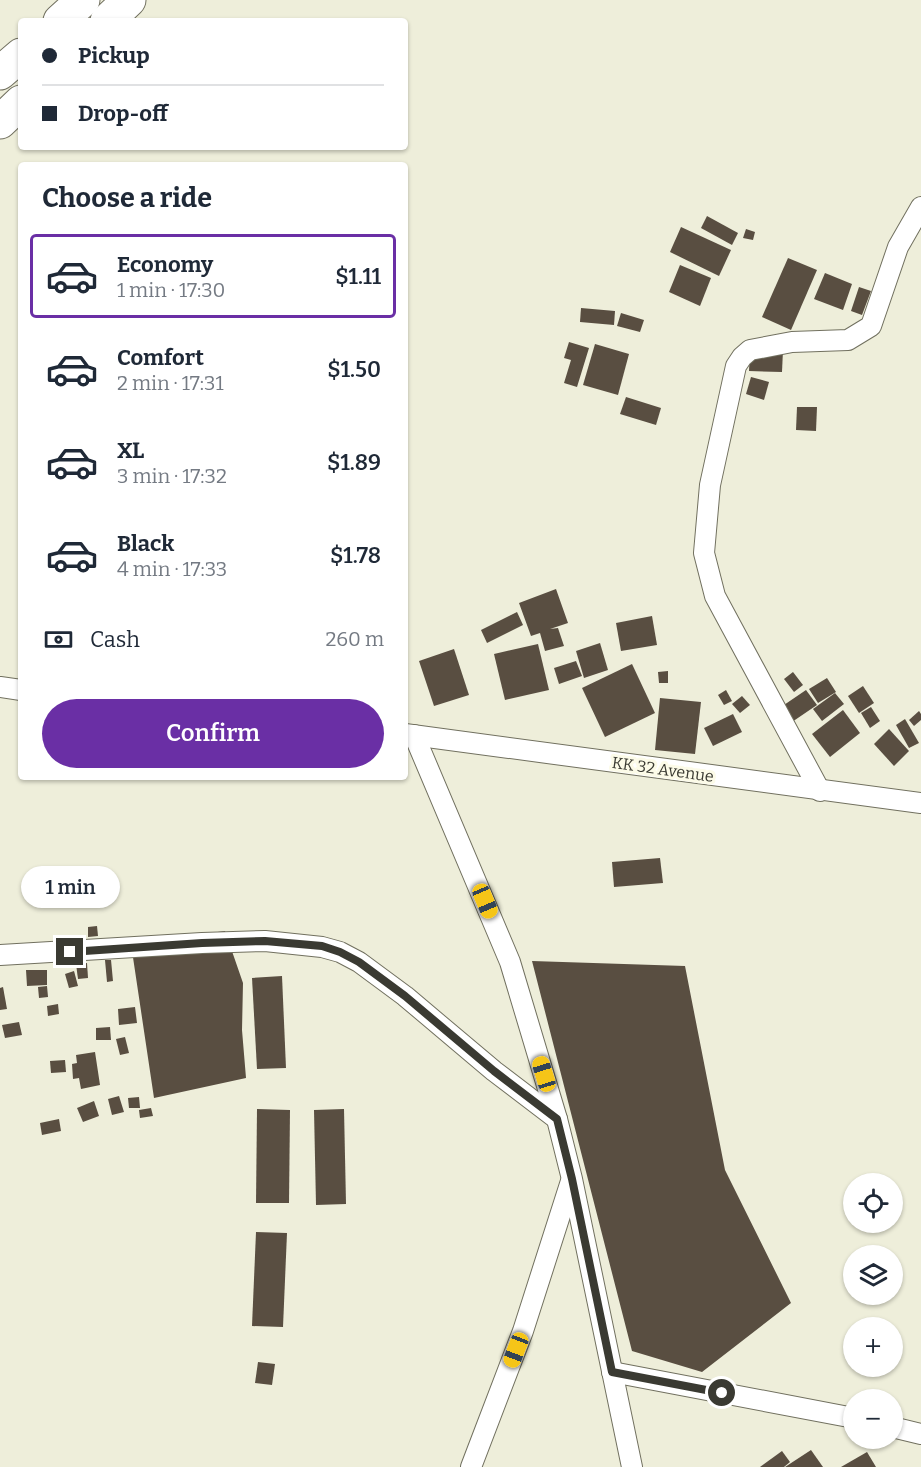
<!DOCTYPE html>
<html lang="en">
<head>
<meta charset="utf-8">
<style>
	:root { --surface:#fff; --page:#f2f2f3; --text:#1f2937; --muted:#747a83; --line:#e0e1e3; --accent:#6a2fa5 }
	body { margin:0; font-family:Bitter,serif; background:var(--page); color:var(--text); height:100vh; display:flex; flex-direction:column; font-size:22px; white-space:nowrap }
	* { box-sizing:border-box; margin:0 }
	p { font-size:20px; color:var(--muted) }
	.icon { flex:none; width:33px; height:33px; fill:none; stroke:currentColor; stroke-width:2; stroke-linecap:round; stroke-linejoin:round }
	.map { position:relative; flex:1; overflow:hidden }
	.details { position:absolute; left:18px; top:162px; width:390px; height:618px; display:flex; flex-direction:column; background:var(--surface); border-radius:6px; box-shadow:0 2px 4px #0004 }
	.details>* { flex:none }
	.top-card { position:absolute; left:18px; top:18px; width:390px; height:132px; border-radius:6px; box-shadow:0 2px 4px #0004; display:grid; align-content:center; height:132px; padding:0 24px; background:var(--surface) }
	.tools { position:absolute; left:843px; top:1173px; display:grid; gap:12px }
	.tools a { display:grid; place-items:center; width:60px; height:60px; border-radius:50%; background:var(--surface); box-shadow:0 2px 4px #0004; font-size:30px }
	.end { position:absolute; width:27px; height:27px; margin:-14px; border:8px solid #3a3a32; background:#fff; box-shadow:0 0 0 3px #fff }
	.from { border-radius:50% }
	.bubble { position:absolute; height:42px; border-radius:21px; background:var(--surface); box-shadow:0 2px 4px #0004; font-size:20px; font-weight:600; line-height:42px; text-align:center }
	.car { position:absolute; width:18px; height:36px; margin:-18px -9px; border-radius:8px; box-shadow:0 0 4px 2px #0007; background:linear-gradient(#f5c518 24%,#345 0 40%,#f5c518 0 76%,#345 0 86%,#f5c518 0) }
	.top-card b { display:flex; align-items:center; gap:21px; height:57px; font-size:22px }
	.top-card b+b { border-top:2px solid var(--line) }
	.top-card i { width:15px; height:15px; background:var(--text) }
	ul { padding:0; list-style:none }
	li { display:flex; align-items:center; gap:18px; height:84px; margin:0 12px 9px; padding:0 12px; border:3px solid transparent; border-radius:6px }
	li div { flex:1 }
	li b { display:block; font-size:22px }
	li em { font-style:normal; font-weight:600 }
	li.active { border-color:var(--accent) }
	li>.icon { width:54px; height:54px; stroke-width:1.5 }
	h2 { padding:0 24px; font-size:27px; line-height:72px }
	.pay { display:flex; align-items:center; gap:15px; height:66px; padding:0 24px; font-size:22px }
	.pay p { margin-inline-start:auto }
	.primary-button { display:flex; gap:12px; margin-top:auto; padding:12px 24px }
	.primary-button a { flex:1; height:69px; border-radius:36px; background:var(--accent); color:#fff; font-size:24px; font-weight:600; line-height:69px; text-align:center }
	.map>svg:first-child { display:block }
</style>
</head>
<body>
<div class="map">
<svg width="921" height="1467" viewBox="0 0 921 1467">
	<rect width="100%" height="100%" fill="#eeeeda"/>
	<g fill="#594e41">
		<path d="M 707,216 L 738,233 L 732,245 L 701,228 Z"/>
		<path d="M 681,227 L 731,250 L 719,276 L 670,252 Z"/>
		<path d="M 746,229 L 755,232 L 753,240 L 743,238 Z"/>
		<path d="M 788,258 L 817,270 L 791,330 L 762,317 Z"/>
		<path d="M 680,265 L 711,278 L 700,306 L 669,292 Z"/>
		<path d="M 825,273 L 852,284 L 843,310 L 814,299 Z"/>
		<path d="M 859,287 L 871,291 L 862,315 L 851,311 Z"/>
		<path d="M 581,308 L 615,311 L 614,325 L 580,322 Z"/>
		<path d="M 621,313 L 644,320 L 640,332 L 617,326 Z"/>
		<path d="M 569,342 L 589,348 L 577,387 L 564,383 L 571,360 L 564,358 Z"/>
		<path d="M 595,344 L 629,354 L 618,395 L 583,385 Z"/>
		<path d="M 750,350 L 783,350 L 782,372 L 749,371 Z"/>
		<path d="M 751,377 L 769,382 L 764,400 L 746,394 Z"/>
		<path d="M 626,397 L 661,408 L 656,425 L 620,414 Z"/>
		<path d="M 797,407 L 817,407 L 816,431 L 796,430 Z"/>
		<path d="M 556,589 L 568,623 L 550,629 L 558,628 L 564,646 L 545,651 L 540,633 L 531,636 L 519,603 Z"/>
		<path d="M 517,612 L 523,625 L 487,643 L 481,630 Z"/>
		<path d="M 652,616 L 657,645 L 621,651 L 616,623 Z"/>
		<path d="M 600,643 L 608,670 L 584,678 L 576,651 Z"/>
		<path d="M 538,644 L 549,690 L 505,700 L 494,654 Z"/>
		<path d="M 454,649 L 469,695 L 434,706 L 419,661 Z"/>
		<path d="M 576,661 L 582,676 L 559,684 L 554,668 Z"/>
		<path d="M 632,664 L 655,713 L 605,737 L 582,688 Z"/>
		<path d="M 668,671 L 668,683 L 659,683 L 658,672 Z"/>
		<path d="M 793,672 L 803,685 L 794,692 L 784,679 Z"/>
		<path d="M 827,678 L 836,692 L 818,703 L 809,689 Z"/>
		<path d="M 863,686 L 874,703 L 859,713 L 848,696 Z"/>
		<path d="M 726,690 L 732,701 L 724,705 L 718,695 Z"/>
		<path d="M 806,690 L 817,705 L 792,722 L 781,707 Z"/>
		<path d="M 835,693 L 844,704 L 822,721 L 813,709 Z"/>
		<path d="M 742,696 L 750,705 L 740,713 L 732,704 Z"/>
		<path d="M 660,698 L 701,702 L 695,754 L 655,750 Z"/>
		<path d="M 871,707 L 880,721 L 870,728 L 861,713 Z"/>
		<path d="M 843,710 L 860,733 L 830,757 L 812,734 Z"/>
		<path d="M 919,711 L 921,714 L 921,720 L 914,726 L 909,720 Z"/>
		<path d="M 733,714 L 742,732 L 713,746 L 704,728 Z"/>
		<path d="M 905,719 L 919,743 L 909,748 L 896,725 Z"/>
		<path d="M 889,729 L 909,751 L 894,766 L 874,744 Z"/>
		<path d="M 660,858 L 663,883 L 614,887 L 612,862 Z"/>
		<path d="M 97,926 L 98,936 L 88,937 L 88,927 Z"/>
		<path d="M 225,931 L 243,983 L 242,1030 L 246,1078 L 154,1098 L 131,944 Z"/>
		<path d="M 105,960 L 111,960 L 113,981 L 107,982 Z"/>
		<path d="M 532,961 L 685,966 L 725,1170 L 791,1303 L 702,1372 L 632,1351 Z"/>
		<path d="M 87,963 L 88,978 L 78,979 L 76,964 Z"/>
		<path d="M 26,970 L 47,970 L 47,985 L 27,986 Z"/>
		<path d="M 74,971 L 78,986 L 69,988 L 65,974 Z"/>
		<path d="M 282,976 L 286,1068 L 257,1069 L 252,978 Z"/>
		<path d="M 47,986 L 48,997 L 39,998 L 38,987 Z"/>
		<path d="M 3,987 L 7,1009 L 0,1010 L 0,988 Z"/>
		<path d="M 58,1004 L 59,1014 L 48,1016 L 47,1006 Z"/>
		<path d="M 135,1007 L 137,1023 L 119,1025 L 118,1009 Z"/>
		<path d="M 19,1022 L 22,1035 L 5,1038 L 2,1025 Z"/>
		<path d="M 110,1027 L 111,1040 L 96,1040 L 96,1028 Z"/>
		<path d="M 125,1037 L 129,1053 L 120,1055 L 116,1039 Z"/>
		<path d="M 95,1052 L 100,1085 L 81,1089 L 79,1078 L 73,1079 L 72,1064 L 77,1063 L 76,1055 Z"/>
		<path d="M 65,1060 L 66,1072 L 51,1073 L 50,1061 Z"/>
		<path d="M 119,1096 L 124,1112 L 112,1115 L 108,1099 Z"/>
		<path d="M 139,1097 L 140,1108 L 129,1108 L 128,1098 Z"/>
		<path d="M 94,1101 L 99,1116 L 83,1122 L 77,1108 Z"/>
		<path d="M 151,1108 L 153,1116 L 140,1118 L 139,1110 Z"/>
		<path d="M 257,1109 L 290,1110 L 289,1203 L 256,1203 Z"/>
		<path d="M 344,1109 L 346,1204 L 316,1205 L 314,1110 Z"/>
		<path d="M 59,1119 L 61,1131 L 42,1135 L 40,1123 Z"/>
		<path d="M 256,1232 L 287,1233 L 283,1327 L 252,1326 Z"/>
		<path d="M 258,1362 L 275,1364 L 272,1385 L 255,1383 Z"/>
		<path d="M 811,1450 L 823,1467 L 785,1467 Z"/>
		<path d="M 782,1451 L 790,1462 L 784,1467 L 760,1467 Z"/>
		<path d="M 867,1452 L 876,1467 L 841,1467 Z"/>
	</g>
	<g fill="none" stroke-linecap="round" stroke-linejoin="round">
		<g stroke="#71705f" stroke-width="22">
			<g id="street">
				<path d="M 0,687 L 21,690"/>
				<path d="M 405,734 L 921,803"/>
				<path d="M 414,735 L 510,962 L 557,1119 L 572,1179 L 632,1467"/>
				<path d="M 820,791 L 715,596 L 704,553 L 710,485 L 736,366 L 742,357 L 750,350 L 792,342 L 848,340 L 871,326 L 898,247 L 921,207"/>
				<path d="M 0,955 L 202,943 L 265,941 L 322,947 L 340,952 L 359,962 L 405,996 L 494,1071 L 557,1119"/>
				<path d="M 612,1372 L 854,1418"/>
				<path d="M 892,1427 L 921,1434"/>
				<path d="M 471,1467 L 523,1331 L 571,1181"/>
			</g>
		</g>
		<g stroke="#71705f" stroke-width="35">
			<g id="highway">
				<path d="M 60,21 L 83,0"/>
				<path d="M 107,21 L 129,0"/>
				<path d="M 0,73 L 21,55"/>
				<path d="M 0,122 L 21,102"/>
			</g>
		</g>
		<use href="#street" stroke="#fff" stroke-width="20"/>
		<use href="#highway" stroke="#fff" stroke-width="33"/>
	</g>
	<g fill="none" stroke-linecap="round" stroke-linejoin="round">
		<path stroke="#3a3a32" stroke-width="8" d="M 70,952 L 202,943 L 265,941 L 322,946 L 340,952 L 359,962 L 405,996 L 494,1071 L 557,1119 L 572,1179 L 612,1372 L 722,1393"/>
	</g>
	<g text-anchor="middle" stroke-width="6" stroke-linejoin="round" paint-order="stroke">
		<g font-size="16" fill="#3a3a32" stroke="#fcfbe8">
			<text transform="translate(663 769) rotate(8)" y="6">KK 32 Avenue</text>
		</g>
	</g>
</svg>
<div class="tools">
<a><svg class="icon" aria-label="locate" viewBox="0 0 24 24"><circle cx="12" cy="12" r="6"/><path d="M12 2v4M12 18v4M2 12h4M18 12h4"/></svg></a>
<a><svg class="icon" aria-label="layers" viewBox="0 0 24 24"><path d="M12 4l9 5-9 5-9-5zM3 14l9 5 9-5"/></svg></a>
<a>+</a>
<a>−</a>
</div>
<i class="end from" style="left:722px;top:1393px"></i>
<i class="end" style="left:70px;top:952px"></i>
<div class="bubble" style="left:21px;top:866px;width:99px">1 min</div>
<i class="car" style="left:485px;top:901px;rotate:157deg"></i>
<i class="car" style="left:544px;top:1074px;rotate:343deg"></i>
<i class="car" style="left:516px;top:1350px;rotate:201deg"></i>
<div class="top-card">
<b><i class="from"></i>Pickup</b>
<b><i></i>Drop-off</b>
</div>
<section class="details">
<h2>Choose a ride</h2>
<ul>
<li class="active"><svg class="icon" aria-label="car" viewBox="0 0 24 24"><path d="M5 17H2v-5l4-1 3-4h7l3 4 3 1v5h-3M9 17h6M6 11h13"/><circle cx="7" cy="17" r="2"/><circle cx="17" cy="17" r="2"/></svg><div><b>Economy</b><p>1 min · 17:30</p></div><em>$1.11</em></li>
<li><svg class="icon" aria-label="car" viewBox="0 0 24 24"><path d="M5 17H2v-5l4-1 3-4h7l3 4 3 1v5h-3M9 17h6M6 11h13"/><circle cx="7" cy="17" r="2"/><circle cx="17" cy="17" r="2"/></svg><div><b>Comfort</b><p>2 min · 17:31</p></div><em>$1.50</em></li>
<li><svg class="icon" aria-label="car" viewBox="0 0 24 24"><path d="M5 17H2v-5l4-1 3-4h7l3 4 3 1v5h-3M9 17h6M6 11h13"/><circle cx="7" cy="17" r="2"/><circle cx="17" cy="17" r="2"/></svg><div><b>XL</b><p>3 min · 17:32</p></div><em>$1.89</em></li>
<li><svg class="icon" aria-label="car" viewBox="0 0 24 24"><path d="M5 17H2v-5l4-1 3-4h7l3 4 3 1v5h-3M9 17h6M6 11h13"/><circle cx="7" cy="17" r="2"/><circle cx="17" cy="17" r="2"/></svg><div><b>Black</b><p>4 min · 17:33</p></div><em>$1.78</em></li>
</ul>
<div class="pay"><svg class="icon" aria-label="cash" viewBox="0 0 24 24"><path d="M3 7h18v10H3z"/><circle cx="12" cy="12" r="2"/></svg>Cash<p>260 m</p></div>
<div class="primary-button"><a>Confirm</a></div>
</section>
</div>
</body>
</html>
